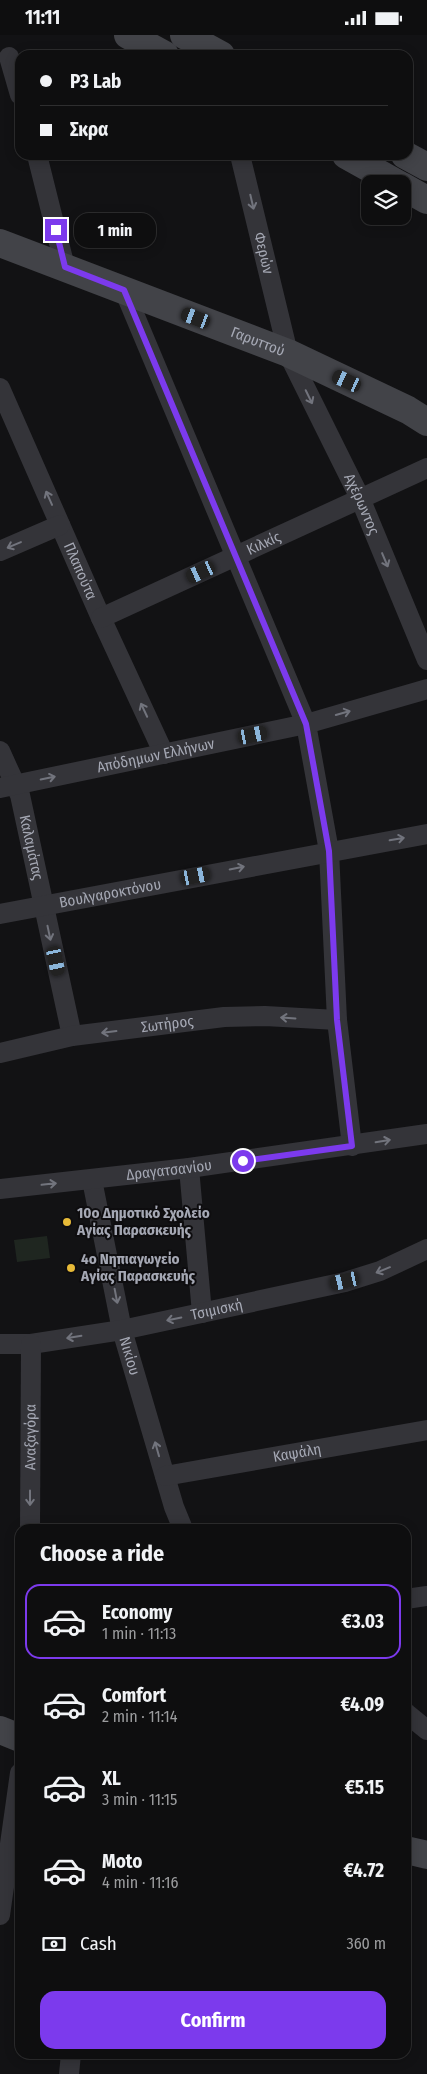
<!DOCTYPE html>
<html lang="en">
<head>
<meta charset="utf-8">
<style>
	:root { --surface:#0e0e0f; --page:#1c1c1d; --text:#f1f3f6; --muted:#9b9c9e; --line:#2e2e2f; --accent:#7c3aed }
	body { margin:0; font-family:"Fira Sans Condensed",sans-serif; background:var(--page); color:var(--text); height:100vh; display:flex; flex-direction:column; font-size:19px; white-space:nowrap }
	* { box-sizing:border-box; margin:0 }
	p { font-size:16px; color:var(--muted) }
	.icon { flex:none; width:28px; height:28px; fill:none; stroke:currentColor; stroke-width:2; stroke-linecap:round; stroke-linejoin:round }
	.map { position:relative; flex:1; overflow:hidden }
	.panel { position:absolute; left:15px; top:1489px; width:396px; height:535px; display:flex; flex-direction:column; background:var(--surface); border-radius:15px; box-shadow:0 2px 12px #0003,0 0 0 1px var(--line) }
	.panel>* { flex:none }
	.top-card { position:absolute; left:15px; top:15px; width:398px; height:110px; border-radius:15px; box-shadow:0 2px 12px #0003,0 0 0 1px var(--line); display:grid; align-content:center; height:110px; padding:0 25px; background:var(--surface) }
	.tools { position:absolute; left:361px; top:140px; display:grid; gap:10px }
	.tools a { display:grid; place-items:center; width:50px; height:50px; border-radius:10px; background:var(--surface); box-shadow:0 2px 12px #0003,0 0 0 1px var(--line); font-size:25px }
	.end { position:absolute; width:22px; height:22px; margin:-11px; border:6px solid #7c3aed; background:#fff; box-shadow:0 0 0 2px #fff }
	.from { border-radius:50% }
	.bubble { position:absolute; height:35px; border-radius:15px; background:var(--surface); box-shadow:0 2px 12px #0003,0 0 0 1px var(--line); font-size:16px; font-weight:700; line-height:35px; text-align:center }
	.car { position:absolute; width:15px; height:30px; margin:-15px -8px; border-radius:6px; box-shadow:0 0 4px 1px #0007; background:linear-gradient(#222 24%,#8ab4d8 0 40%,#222 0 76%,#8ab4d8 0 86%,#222 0) }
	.top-card b { display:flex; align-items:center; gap:18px; height:48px; font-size:19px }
	.top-card b+b { border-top:1px solid var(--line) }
	.top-card i { width:12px; height:12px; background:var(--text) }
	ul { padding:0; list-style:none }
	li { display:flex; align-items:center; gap:15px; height:75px; margin:0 10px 8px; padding:0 15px; border:2px solid transparent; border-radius:15px }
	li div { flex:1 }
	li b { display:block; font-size:19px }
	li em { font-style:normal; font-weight:700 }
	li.selected { border-color:var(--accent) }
	li>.icon { width:45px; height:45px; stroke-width:1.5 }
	h2 { padding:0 25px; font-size:22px; line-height:60px }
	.pay { display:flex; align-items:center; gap:12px; height:55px; padding:0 25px; font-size:19px }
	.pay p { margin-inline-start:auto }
	.action { display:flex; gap:10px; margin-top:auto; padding:10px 25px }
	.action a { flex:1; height:58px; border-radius:15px; background:var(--accent); color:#fff; font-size:20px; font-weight:700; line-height:58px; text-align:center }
	.status { display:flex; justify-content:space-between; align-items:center; height:35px; padding:0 25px; background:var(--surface); direction:ltr }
	.status svg { height:14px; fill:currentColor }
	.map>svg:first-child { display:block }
</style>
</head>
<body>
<div class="status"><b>11:11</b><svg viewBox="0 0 49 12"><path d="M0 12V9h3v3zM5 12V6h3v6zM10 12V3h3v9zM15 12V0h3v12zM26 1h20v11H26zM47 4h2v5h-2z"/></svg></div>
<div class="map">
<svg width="427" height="2039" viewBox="0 0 427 2039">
	<rect width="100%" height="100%" fill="#121214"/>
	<path fill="#1f2620" d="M 47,1201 L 50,1223 L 17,1227 L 14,1205 Z"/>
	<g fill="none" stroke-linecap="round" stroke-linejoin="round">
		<g stroke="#343439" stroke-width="20">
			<path d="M 9,22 L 20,60"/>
			<path d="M 37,120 L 65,232"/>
			<path id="s1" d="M 240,120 L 288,318 L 360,463 L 427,625"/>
			<path d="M 124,255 L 306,689 L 329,816 L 337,985 L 352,1111"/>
			<path id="s2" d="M 0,353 L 101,583 L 164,719"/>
			<path d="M 0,516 L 60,490"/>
			<path id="s3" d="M 101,583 L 427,433"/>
			<path id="s4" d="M 0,716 L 20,760 L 72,1001"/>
			<path id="s5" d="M 0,753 L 306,689 L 427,654"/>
			<path id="s6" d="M 0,879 L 427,799"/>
			<path id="s7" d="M 0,1018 L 72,1001 L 224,982 L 265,981 L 337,985"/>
			<path d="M 189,1133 L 202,1278"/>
			<path id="s8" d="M 92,1145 L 122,1295 L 174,1472 L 183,1494"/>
			<path id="s9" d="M 0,1154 L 189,1133 L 427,1099"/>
			<path id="s10" d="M 0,1309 L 31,1309 L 122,1295 L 345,1247 L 380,1236 L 427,1214"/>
			<path id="s11" d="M 165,1441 L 427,1395"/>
			<path id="s12" d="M 30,1494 L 31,1309"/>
			<path d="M 406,1564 L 427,1561"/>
			<path d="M 406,1678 L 427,1695"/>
			<path d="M 0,1880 L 20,1738"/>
			<path d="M 69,2039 L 71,2019"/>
		</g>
		<g stroke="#424348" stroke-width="28">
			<path d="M 128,0 L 165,20"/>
			<path d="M 184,0 L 221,20"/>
			<path d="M 346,120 L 398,149"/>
			<path d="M 405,120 L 427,132"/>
			<path d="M 402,151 L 427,165"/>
			<path id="s13" d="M 0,208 L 288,318 L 408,375 L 427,387"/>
			<path d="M 0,1695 L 20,1703"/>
			<path d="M 406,1815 L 427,1820"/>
		</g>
	</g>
	<defs><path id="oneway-shaft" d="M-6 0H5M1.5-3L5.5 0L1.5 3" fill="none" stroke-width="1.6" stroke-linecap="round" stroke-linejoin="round" transform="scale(1.25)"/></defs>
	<g stroke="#72747d">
		<use href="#oneway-shaft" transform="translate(252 167) rotate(77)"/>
		<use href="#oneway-shaft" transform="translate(309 362) rotate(64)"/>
		<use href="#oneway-shaft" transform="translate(49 463) rotate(-114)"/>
		<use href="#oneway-shaft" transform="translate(14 510) rotate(157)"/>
		<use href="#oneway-shaft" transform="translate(385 525) rotate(67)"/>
		<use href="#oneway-shaft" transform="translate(144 675) rotate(-115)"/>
		<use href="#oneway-shaft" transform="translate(343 678) rotate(-16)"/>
		<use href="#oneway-shaft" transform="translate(48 743) rotate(-12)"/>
		<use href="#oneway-shaft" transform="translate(397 804) rotate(-10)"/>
		<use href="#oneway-shaft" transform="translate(237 833) rotate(-11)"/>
		<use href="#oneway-shaft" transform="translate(49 898) rotate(78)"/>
		<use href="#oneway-shaft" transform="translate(288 983) rotate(-176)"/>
		<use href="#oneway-shaft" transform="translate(109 997) rotate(173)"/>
		<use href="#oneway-shaft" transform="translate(383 1106) rotate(-9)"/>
		<use href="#oneway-shaft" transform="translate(49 1149) rotate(-6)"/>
		<use href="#oneway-shaft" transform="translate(383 1235) rotate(158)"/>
		<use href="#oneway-shaft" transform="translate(116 1261) rotate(79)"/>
		<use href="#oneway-shaft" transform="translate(174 1284) rotate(168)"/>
		<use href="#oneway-shaft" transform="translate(74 1302) rotate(171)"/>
		<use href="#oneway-shaft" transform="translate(157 1414) rotate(-106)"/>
		<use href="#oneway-shaft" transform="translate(30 1463) rotate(90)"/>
	</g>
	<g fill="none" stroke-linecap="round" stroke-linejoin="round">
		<path stroke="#7c3aed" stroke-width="6" d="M 56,195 L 65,232 L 124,255 L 306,689 L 329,816 L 337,985 L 352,1111 L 243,1126"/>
	</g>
	<g fill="#e7ba38" stroke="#0e0d0f" stroke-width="2">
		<circle cx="67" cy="1187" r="5"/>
		<circle cx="71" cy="1233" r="5"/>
	</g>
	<g text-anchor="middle" stroke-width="4" stroke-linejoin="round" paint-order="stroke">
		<g font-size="15" fill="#a5a8b4" stroke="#0e0d0f">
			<text dy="5" stroke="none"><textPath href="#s1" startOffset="101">Φερών</textPath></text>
			<text dy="5" stroke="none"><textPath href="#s13" startOffset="276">Γαρυττού</textPath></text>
			<text dy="5" stroke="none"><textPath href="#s1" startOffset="372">Αχέρωντος</textPath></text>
			<text dy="5" stroke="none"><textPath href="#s3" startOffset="179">Κιλκίς</textPath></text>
			<text dy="5" stroke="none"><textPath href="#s2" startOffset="200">Πλαπούτα</textPath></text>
			<text dy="5" stroke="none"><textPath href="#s5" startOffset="159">Απόδημων Ελλήνων</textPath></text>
			<text dy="5" stroke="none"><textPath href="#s4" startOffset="102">Καλαμάτας</textPath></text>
			<text dy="5" stroke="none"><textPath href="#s6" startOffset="112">Βουλγαροκτόνου</textPath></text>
			<text dy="5" stroke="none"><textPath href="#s7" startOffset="170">Σωτήρος</textPath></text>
			<text dy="5" stroke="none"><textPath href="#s9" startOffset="170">Δραγατσανίου</textPath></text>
			<text dy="5" stroke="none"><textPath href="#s10" startOffset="220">Τσιμισκή</textPath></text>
			<text dy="5" stroke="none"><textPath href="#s8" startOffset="180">Νικίου</textPath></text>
			<text dy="5" stroke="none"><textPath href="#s12" startOffset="92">Αναξαγόρα</textPath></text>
			<text dy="5" stroke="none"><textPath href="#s11" startOffset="134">Καψάλη</textPath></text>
		</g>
		<g font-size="15" font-weight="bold" fill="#a5a8b4" stroke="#0e0d0f" text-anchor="start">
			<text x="77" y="1183">10ο Δημοτικό Σχολείο<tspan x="77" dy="17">Αγίας Παρασκευής</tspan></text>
			<text x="81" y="1229">4ο Νηπιαγωγείο<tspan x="81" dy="17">Αγίας Παρασκευής</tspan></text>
		</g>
	</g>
</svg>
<div class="tools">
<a><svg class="icon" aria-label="layers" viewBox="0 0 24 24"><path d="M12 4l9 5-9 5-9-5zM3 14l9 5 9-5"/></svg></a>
</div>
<i class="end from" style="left:243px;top:1126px"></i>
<i class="end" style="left:56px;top:195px"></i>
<div class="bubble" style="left:74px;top:178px;width:82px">1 min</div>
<i class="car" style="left:196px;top:283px;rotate:291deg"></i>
<i class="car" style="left:347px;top:346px;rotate:295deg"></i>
<i class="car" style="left:201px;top:537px;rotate:245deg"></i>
<i class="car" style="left:253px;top:700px;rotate:78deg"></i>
<i class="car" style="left:196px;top:841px;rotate:79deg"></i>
<i class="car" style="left:56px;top:926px;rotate:168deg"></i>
<i class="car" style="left:345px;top:1246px;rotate:257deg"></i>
<div class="top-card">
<b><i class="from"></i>P3 Lab</b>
<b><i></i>Σκρα</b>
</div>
<section class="panel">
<h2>Choose a ride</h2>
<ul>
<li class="selected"><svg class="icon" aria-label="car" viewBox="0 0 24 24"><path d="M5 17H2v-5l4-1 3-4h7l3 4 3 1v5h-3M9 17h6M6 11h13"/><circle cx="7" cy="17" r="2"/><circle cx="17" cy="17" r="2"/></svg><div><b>Economy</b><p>1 min · 11:13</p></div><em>€3.03</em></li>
<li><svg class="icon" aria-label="car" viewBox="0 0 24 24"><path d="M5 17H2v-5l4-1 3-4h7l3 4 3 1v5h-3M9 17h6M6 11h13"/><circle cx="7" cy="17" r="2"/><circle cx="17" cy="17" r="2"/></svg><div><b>Comfort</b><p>2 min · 11:14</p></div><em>€4.09</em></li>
<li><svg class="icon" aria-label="car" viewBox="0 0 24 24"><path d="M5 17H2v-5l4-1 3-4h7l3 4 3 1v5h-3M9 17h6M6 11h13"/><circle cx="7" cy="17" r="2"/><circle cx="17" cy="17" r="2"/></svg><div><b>XL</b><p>3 min · 11:15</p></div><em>€5.15</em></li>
<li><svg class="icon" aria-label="car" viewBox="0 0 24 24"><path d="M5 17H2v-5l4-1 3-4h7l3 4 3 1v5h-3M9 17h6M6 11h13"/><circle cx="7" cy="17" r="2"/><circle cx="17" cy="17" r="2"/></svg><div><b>Moto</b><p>4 min · 11:16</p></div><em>€4.72</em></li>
</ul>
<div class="pay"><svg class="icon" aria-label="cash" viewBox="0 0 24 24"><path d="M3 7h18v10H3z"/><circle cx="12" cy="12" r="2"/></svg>Cash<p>360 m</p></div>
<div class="action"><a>Confirm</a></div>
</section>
</div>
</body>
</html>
